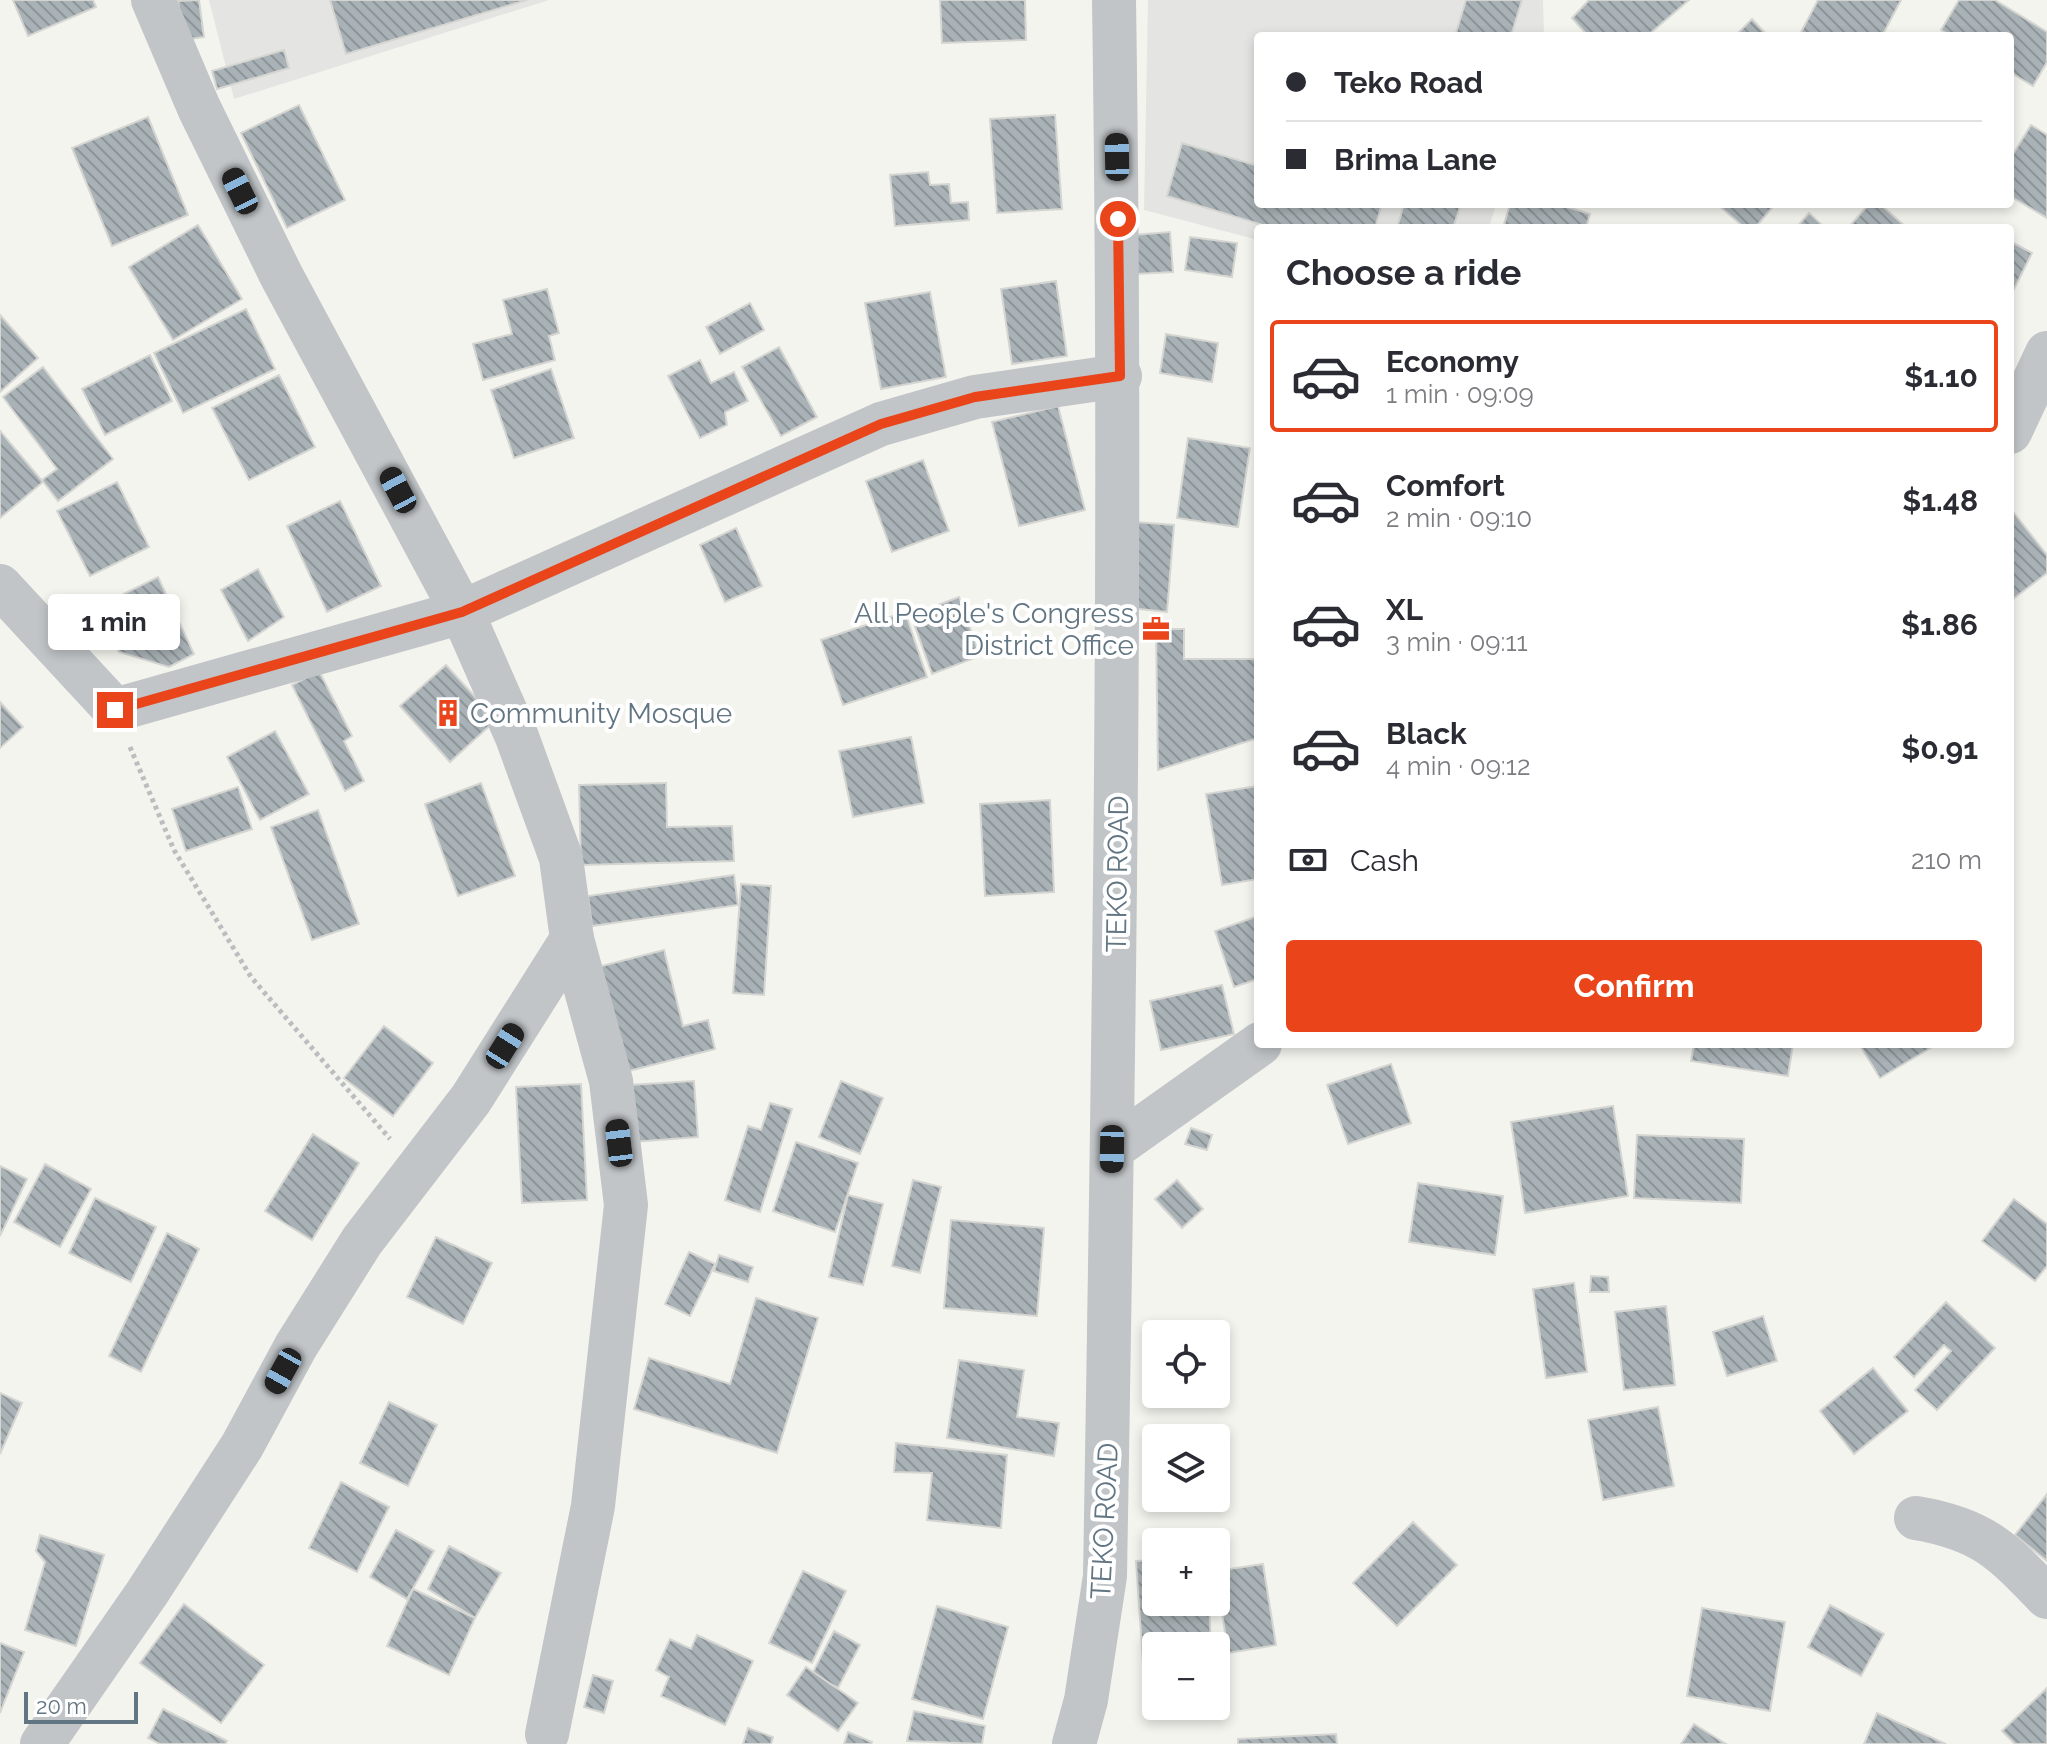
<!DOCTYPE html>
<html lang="en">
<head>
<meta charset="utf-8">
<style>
	:root { --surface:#fff; --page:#f7f7f7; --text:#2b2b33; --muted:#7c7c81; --line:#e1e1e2; --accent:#e9441a }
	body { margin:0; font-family:Raleway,sans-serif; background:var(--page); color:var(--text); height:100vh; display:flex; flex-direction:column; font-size:30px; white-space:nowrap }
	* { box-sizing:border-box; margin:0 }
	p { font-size:26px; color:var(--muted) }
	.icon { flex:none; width:44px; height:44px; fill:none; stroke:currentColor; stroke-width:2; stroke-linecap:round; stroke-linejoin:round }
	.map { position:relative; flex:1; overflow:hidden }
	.panel { position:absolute; left:1254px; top:224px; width:760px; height:824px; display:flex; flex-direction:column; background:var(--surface); border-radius:8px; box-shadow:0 4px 12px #0003 }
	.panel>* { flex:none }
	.hud { position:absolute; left:1254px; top:32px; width:760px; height:176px; border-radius:8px; box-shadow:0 4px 12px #0003; display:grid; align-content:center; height:176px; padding:0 32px; background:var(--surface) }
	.tools { position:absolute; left:1142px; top:1320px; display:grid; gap:16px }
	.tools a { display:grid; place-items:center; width:88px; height:88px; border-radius:8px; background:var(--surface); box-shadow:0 4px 12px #0003; font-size:40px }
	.scale { position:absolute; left:24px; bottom:20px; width:114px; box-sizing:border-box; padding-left:8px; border:4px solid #627582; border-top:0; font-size:22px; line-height:28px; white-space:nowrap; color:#627582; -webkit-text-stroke:6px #fff; paint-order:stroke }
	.end { position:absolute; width:36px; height:36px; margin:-18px; border:10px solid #e9441a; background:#fff; box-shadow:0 0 0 4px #fff }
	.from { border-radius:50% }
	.bubble { position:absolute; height:56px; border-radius:8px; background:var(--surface); box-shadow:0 4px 12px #0003; font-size:26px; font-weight:700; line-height:56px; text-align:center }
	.car { position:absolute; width:24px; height:48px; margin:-24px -12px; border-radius:10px; box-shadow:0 0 6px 2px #0007; background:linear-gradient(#222 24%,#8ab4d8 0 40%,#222 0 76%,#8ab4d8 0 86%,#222 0) }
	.hud b { display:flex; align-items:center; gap:28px; height:76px; font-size:30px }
	.hud b+b { border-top:2px solid var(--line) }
	.hud i { width:20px; height:20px; background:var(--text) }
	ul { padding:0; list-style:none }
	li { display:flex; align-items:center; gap:24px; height:112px; margin:0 16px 12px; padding:0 16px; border:4px solid transparent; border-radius:8px }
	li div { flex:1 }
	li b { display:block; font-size:30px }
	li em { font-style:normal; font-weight:700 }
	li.active { border-color:var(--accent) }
	li>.icon { width:72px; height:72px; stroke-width:1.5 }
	h2 { padding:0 32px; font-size:36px; line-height:96px }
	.pay { display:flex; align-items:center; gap:20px; height:88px; padding:0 32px; font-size:30px }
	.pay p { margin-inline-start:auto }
	.primary-button { display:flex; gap:16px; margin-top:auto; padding:16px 32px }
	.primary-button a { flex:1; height:92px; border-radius:8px; background:var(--accent); color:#fff; font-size:32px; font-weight:700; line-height:92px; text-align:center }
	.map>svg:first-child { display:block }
</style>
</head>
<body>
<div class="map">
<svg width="2047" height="1744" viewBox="0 0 2047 1744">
	<defs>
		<pattern id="building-back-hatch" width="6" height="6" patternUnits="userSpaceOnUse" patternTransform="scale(2)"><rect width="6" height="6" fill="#a9b2b6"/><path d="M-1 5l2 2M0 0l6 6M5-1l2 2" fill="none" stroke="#8d9599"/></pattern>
	</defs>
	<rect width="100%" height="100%" fill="#f4f4ef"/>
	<g fill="#e4e5e3">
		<path d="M 209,0 L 549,0 L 234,99 Z"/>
		<path d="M 1148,0 L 1543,0 L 1544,36 L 1258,36 L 1258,204 L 1496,204 L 1489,228 L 1258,228 L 1258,240 L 1144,210 Z"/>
	</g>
	<g fill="url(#building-back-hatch)" stroke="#d5d5d2" stroke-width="2">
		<path d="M 13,0 L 93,0 L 96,7 L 28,36 Z"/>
		<path d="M 199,0 L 204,37 L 183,40 L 178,1 Z"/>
		<path d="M 330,0 L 527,0 L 346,54 Z"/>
		<path d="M 940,0 L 1025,0 L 1026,40 L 942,43 Z"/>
		<path d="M 1466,0 L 1522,0 L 1511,36 L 1455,36 Z"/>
		<path d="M 1589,0 L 1689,0 L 1647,36 L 1588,36 L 1572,18 Z"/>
		<path d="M 1818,0 L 1901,0 L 1882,36 L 1799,36 Z"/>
		<path d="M 1959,0 L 1995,0 L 2047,32 L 2047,62 L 2033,86 L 2010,72 L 2010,36 L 1951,36 L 1941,30 Z"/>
		<path d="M 1752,19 L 1768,36 L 1735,36 Z"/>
		<path d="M 284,50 L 289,68 L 217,89 L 212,71 Z"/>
		<path d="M 299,105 L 345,200 L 287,228 L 241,133 Z"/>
		<path d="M 1055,115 L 1062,209 L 997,213 L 990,119 Z"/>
		<path d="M 148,117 L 188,215 L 112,246 L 72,148 Z"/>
		<path d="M 2031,125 L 2047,135 L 2047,218 L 2010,196 L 2010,159 Z"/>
		<path d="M 1182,143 L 1258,166 L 1258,204 L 1382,204 L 1375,228 L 1273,228 L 1167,196 Z"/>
		<path d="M 928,172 L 930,185 L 949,184 L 951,203 L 968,202 L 969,220 L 895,226 L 890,175 Z"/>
		<path d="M 1404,204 L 1461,204 L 1453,228 L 1397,228 Z"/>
		<path d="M 1510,204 L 1557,204 L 1590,214 L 1586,228 L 1503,228 Z"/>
		<path d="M 1717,204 L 1775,204 L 1755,228 L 1745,228 Z"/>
		<path d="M 1869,204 L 1880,204 L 1907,228 L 1848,228 Z"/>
		<path d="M 1809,213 L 1825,228 L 1796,228 Z"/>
		<path d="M 198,225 L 242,299 L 173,340 L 129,267 Z"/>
		<path d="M 1170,232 L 1173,272 L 1135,274 L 1132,235 Z"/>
		<path d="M 1190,237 L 1237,243 L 1232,277 L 1185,270 Z"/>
		<path d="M 2010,241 L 2032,253 L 2010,297 Z"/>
		<path d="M 1056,281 L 1067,356 L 1012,364 L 1001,289 Z"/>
		<path d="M 547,289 L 559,333 L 549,336 L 555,360 L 483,380 L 473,344 L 512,334 L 503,300 Z"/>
		<path d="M 930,292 L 946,377 L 881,389 L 865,303 Z"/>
		<path d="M 750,303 L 764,330 L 720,354 L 706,327 Z"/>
		<path d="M 246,309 L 275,369 L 183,413 L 154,353 Z"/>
		<path d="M 0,315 L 38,358 L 0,392 Z"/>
		<path d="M 1166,334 L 1218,343 L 1212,382 L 1160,373 Z"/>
		<path d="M 779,347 L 817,417 L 781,436 L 742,367 Z"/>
		<path d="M 150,355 L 172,401 L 105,435 L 82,389 Z"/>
		<path d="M 700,360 L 711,383 L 734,372 L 748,401 L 725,412 L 727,425 L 700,438 L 668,376 Z"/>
		<path d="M 43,367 L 113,459 L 58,501 L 42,480 L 57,469 L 3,397 Z"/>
		<path d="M 551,369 L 574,438 L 514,458 L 491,390 Z"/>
		<path d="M 279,375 L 315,447 L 249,480 L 212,408 Z"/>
		<path d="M 1058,406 L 1085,510 L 1019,526 L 992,422 Z"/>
		<path d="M 0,431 L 43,482 L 0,518 Z"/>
		<path d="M 1188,438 L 1250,448 L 1238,527 L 1177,518 Z"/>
		<path d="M 923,460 L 949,531 L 892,552 L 866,481 Z"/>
		<path d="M 117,482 L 149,547 L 90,576 L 57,511 Z"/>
		<path d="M 340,501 L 381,586 L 327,612 L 287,526 Z"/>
		<path d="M 2010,508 L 2047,555 L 2047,573 L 2013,599 L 2010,595 Z"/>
		<path d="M 1136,522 L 1174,525 L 1167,612 L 1130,608 Z"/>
		<path d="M 736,528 L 762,586 L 725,602 L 700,545 Z"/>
		<path d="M 258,569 L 284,617 L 248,641 L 221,590 Z"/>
		<path d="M 158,577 L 194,654 L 169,667 L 119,652 L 97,607 Z"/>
		<path d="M 959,597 L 980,656 L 932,674 L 911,615 Z"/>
		<path d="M 905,612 L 927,677 L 843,705 L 821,640 Z"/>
		<path d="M 1156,629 L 1184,629 L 1184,659 L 1258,659 L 1258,738 L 1158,770 Z"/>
		<path d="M 446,665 L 496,720 L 450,762 L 400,706 Z"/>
		<path d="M 319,671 L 352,736 L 344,741 L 364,781 L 345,791 L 292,685 Z"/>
		<path d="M 0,702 L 23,727 L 0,748 Z"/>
		<path d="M 275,731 L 309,794 L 260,820 L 227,757 Z"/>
		<path d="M 911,737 L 924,803 L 853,817 L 839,751 Z"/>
		<path d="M 481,783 L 515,876 L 458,896 L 425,804 Z"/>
		<path d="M 666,783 L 667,827 L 732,826 L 734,861 L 581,865 L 579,785 Z"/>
		<path d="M 1258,786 L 1258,879 L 1222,885 L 1206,794 Z"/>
		<path d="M 238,787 L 252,829 L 186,851 L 172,809 Z"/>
		<path d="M 1050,800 L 1054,892 L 985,896 L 980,804 Z"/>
		<path d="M 318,810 L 359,924 L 312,940 L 271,827 Z"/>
		<path d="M 734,875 L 738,905 L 592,926 L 588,896 Z"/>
		<path d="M 741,884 L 771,886 L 764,995 L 733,993 Z"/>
		<path d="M 1258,916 L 1258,979 L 1234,987 L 1215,931 Z"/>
		<path d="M 664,950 L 683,1026 L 708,1020 L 715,1049 L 617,1074 L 590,969 Z"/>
		<path d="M 1222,985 L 1234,1034 L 1161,1050 L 1150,1001 Z"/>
		<path d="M 384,1026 L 433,1063 L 393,1116 L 344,1078 Z"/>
		<path d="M 1694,1044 L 1793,1044 L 1788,1076 L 1691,1061 Z"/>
		<path d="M 1859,1044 L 1937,1044 L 1880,1078 Z"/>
		<path d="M 1391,1064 L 1411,1123 L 1348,1144 L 1327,1085 Z"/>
		<path d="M 694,1081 L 698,1137 L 633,1142 L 629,1085 Z"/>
		<path d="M 841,1081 L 883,1098 L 860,1154 L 819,1137 Z"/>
		<path d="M 581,1084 L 587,1200 L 522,1203 L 516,1087 Z"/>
		<path d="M 770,1103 L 792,1109 L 760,1212 L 725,1200 L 748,1126 L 761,1130 Z"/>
		<path d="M 1613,1106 L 1628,1196 L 1525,1213 L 1511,1122 Z"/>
		<path d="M 1191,1128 L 1212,1135 L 1207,1150 L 1185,1144 Z"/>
		<path d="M 313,1134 L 359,1163 L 312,1240 L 265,1211 Z"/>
		<path d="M 1637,1135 L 1744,1139 L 1741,1203 L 1634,1198 Z"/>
		<path d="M 796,1142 L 858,1163 L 835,1232 L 773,1211 Z"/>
		<path d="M 45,1164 L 91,1189 L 60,1247 L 14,1222 Z"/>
		<path d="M 0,1166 L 27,1179 L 0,1236 Z"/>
		<path d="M 913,1180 L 941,1187 L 920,1273 L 892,1266 Z"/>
		<path d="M 1177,1180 L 1203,1209 L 1182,1228 L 1155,1199 Z"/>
		<path d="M 1418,1183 L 1503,1196 L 1495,1255 L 1409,1242 Z"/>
		<path d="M 848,1195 L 883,1204 L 863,1285 L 829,1277 Z"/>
		<path d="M 95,1198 L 156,1227 L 131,1282 L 69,1253 Z"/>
		<path d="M 2014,1199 L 2047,1224 L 2047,1266 L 2035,1281 L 1982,1241 Z"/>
		<path d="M 951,1220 L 1044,1228 L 1037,1316 L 944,1308 Z"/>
		<path d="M 167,1233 L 199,1249 L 141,1372 L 109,1356 Z"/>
		<path d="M 436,1237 L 492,1263 L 463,1324 L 407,1297 Z"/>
		<path d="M 689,1252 L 715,1264 L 690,1316 L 665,1304 Z"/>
		<path d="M 719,1255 L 753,1267 L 748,1282 L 714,1271 Z"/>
		<path d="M 1591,1276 L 1608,1277 L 1609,1292 L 1590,1292 Z"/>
		<path d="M 1574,1283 L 1587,1372 L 1546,1378 L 1533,1289 Z"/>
		<path d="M 756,1298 L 818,1318 L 777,1453 L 634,1409 L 649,1358 L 730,1384 Z"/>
		<path d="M 1946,1302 L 1995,1348 L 1937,1410 L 1915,1390 L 1951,1351 L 1944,1345 L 1914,1377 L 1894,1357 Z"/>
		<path d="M 1666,1306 L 1675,1385 L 1624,1390 L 1615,1312 Z"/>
		<path d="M 1763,1316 L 1777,1361 L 1727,1376 L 1713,1332 Z"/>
		<path d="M 959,1360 L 1024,1370 L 1017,1417 L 1059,1423 L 1054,1456 L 947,1438 Z"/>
		<path d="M 1873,1368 L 1908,1411 L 1854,1454 L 1820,1411 Z"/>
		<path d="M 0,1393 L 22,1403 L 0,1454 Z"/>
		<path d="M 389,1402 L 437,1425 L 408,1486 L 360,1463 Z"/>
		<path d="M 1658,1407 L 1674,1486 L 1603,1500 L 1588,1420 Z"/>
		<path d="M 896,1443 L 1007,1455 L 1001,1528 L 927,1520 L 932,1473 L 894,1472 Z"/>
		<path d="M 341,1482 L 389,1507 L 357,1572 L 309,1548 Z"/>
		<path d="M 2047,1494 L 2047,1561 L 2015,1535 Z"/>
		<path d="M 1413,1522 L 1457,1565 L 1397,1626 L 1353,1583 Z"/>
		<path d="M 396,1530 L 434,1551 L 407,1599 L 370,1577 Z"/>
		<path d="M 40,1535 L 104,1555 L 76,1646 L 25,1630 L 45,1562 L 36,1551 Z"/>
		<path d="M 449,1546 L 501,1573 L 475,1618 L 428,1589 Z"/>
		<path d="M 1156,1560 L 1156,1602 L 1209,1602 L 1211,1646 L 1156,1646 L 1156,1662 L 1143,1663 L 1136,1561 Z"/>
		<path d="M 1263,1564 L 1276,1645 L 1228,1653 L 1216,1571 Z"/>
		<path d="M 803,1571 L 846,1591 L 812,1663 L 769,1643 Z"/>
		<path d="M 413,1589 L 475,1618 L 449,1675 L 387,1646 Z"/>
		<path d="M 184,1604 L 264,1665 L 221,1723 L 140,1663 Z"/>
		<path d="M 1830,1605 L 1884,1634 L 1861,1676 L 1808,1647 Z"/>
		<path d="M 937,1606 L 1008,1627 L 983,1719 L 912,1699 Z"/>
		<path d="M 1702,1608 L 1785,1622 L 1770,1711 L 1687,1696 Z"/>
		<path d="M 834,1631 L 860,1645 L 838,1688 L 812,1674 Z"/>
		<path d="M 697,1635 L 753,1661 L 725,1725 L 661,1696 L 669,1677 L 656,1670 L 670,1639 L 691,1649 Z"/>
		<path d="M 0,1643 L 24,1652 L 0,1713 Z"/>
		<path d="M 806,1667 L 858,1703 L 838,1731 L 787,1695 Z"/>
		<path d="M 593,1675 L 613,1681 L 604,1713 L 584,1707 Z"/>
		<path d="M 2047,1688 L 2047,1744 L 2015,1744 L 2002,1731 Z"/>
		<path d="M 163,1709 L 227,1741 L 225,1744 L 160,1744 L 148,1738 Z"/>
		<path d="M 914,1711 L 985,1726 L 982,1744 L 907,1741 Z"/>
		<path d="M 1877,1713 L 1946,1744 L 1864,1744 Z"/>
		<path d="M 1694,1724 L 1726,1744 L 1681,1744 Z"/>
		<path d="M 748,1728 L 773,1737 L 771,1744 L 743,1744 Z"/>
		<path d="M 848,1732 L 872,1742 L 871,1744 L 844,1744 Z"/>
		<path d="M 1336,1734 L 1337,1744 L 1238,1744 L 1238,1739 Z"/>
	</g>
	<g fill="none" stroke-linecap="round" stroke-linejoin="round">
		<path stroke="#bbbdbf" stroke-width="5" stroke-dasharray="4 4" stroke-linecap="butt" d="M 130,747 L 174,850 L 251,977 L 390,1139"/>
		<g stroke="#c1c5c8" stroke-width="44">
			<path d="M 153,0 L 199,108 L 281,275 L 462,612 L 517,737 L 561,858 L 572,939 L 611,1081 L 626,1205 L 593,1506 L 547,1734"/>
			<path d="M 2010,432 L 2047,353"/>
			<path d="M 0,586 L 115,710 L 462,612 L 881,424 L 975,397 L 1120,376"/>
			<path d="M 1112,1149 L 1260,1044"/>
			<path d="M 1916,1518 C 1982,1529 2002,1550 2047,1597"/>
			<path d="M 42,1744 L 147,1593 L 242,1446 L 296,1346 L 362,1241 L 471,1099 L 572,939"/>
			<path d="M 1074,1744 L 1086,1700 L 1105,1576 C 1114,1050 1122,526 1114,0"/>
		</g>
	</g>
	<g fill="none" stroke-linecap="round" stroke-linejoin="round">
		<path stroke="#e9441a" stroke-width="10" d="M 115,710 L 462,612 L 881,424 L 975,397 L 1120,376 L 1118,219"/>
	</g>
	<defs>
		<g id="office-bare" transform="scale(2.16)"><path d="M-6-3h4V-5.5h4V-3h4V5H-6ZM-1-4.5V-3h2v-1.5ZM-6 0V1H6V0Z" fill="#e9441a" stroke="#fff" stroke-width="2.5" paint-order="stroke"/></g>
		<g id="building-bare" transform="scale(2.16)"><path d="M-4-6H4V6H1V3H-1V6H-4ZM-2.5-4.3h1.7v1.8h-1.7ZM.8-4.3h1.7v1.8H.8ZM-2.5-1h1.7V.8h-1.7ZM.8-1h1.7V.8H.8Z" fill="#e9441a" stroke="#fff" stroke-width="2.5" paint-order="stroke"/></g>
	</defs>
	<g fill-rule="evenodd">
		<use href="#office-bare" x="1156" y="629"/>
		<use href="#building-bare" x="448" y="713"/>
	</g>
	<g text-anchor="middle" stroke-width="8" stroke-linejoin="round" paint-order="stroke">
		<g font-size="28" fill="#627582" stroke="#fff" text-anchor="end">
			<text x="1134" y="623">All People's Congress<tspan x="1134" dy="32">District Office</tspan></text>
			<text x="470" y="723" text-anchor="start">Community Mosque</text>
		</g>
		<g font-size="28" fill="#627582" stroke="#fff">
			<text transform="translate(1117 874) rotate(-89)" y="10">TEKO ROAD</text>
			<text transform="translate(1104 1521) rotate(-87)" y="10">TEKO ROAD</text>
		</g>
	</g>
</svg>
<div class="tools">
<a><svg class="icon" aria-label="locate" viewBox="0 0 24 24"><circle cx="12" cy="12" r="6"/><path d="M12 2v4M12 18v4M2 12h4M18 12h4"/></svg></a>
<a><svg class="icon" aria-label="layers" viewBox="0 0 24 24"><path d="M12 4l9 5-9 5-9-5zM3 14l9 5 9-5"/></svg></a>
<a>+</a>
<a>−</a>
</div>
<div class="scale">20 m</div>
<i class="end from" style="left:1118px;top:219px"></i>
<i class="end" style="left:115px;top:710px"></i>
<div class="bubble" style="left:48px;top:594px;width:132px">1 min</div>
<i class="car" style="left:1117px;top:157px;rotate:359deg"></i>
<i class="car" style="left:240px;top:191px;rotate:334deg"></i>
<i class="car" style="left:398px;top:490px;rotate:332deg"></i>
<i class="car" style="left:505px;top:1046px;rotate:32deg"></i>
<i class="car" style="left:619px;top:1143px;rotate:353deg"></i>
<i class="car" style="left:1112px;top:1149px;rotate:181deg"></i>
<i class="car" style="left:283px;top:1371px;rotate:209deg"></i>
<div class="hud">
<b><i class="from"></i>Teko Road</b>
<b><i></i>Brima Lane</b>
</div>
<section class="panel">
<h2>Choose a ride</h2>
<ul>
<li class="active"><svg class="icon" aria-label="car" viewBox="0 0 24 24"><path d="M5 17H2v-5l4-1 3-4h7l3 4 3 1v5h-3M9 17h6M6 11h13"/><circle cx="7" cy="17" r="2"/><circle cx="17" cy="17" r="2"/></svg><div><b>Economy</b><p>1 min · 09:09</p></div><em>$1.10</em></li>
<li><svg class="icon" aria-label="car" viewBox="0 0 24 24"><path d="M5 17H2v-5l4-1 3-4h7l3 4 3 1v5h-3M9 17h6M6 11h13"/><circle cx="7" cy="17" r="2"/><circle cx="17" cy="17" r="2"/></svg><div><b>Comfort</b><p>2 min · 09:10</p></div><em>$1.48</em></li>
<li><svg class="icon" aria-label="car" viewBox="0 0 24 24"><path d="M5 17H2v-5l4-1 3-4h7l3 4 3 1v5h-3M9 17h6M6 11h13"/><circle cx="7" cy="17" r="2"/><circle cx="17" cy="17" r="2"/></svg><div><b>XL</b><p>3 min · 09:11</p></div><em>$1.86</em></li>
<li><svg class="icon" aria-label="car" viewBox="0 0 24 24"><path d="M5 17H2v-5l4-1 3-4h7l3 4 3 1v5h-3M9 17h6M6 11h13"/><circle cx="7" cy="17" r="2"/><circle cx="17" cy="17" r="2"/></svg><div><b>Black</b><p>4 min · 09:12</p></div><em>$0.91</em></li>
</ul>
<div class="pay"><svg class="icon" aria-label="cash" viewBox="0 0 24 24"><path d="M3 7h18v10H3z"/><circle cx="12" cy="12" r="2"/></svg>Cash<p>210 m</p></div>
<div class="primary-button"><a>Confirm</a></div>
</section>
</div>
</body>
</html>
